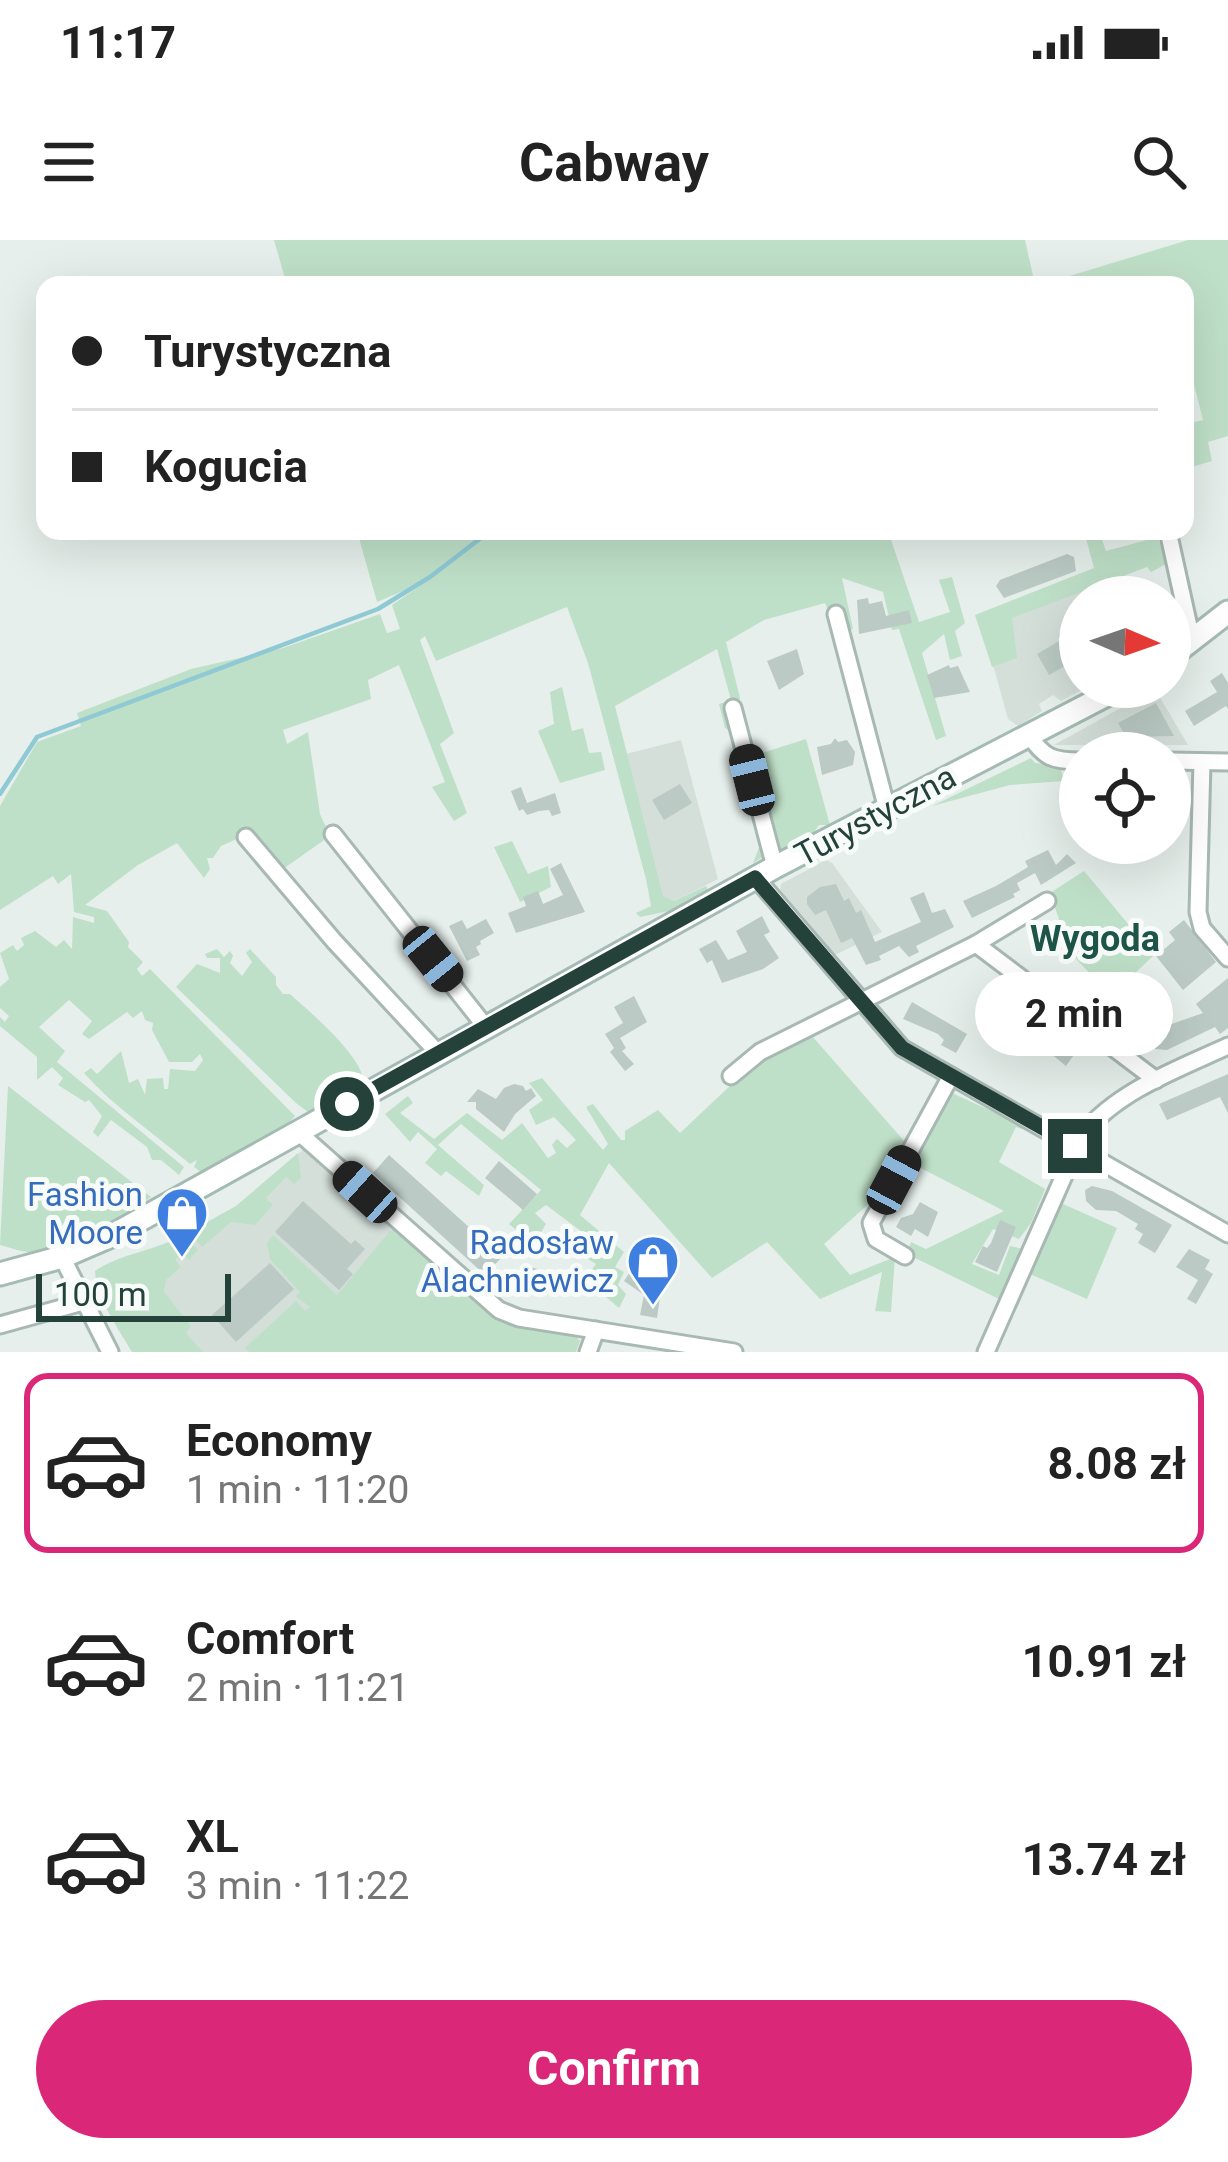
<!DOCTYPE html>
<html lang="en">
<head>
<meta charset="utf-8">
<style>
	:root { --surface:#fff; --page:#f6f6f6; --text:#222; --muted:#767676; --line:#e0e0e0; --accent:#db2777 }
	body { margin:0; font-family:Roboto,sans-serif; background:var(--page); color:var(--text); height:100vh; display:flex; flex-direction:column; font-size:45px; white-space:nowrap }
	* { box-sizing:border-box; margin:0 }
	p { font-size:39px; color:var(--muted) }
	.icon { flex:none; width:66px; height:66px; fill:none; stroke:currentColor; stroke-width:2; stroke-linecap:round; stroke-linejoin:round }
	.map { position:relative; height:1112px; overflow:hidden }
	.details { display:flex; flex-direction:column; background:var(--surface); flex:1 }
	.details>* { flex:none }
	.guide { position:absolute; left:36px; top:36px; width:1158px; height:264px; border-radius:24px; box-shadow:0 12px 48px #0002; display:grid; align-content:center; height:264px; padding:0 36px; background:var(--surface) }
	.needle { width:78px; rotate:92deg }
	.controls { position:absolute; left:1059px; top:336px; display:grid; gap:24px }
	.controls a { display:grid; place-items:center; width:132px; height:132px; border-radius:50%; background:var(--surface); box-shadow:0 12px 48px #0002; font-size:60px }
	.scale { position:absolute; left:36px; bottom:30px; width:195px; box-sizing:border-box; padding-left:12px; border:6px solid #24423a; border-top:0; font-size:33px; line-height:42px; white-space:nowrap; color:#24423a; -webkit-text-stroke:9px #f7fbf9; paint-order:stroke }
	.end { position:absolute; width:54px; height:54px; margin:-27px; border:15px solid #24423a; background:#fff; box-shadow:0 0 0 6px #fff }
	.from { border-radius:50% }
	.bubble { position:absolute; height:84px; border-radius:42px; background:var(--surface); box-shadow:0 12px 48px #0002; font-size:39px; font-weight:700; line-height:84px; text-align:center }
	.car { position:absolute; width:36px; height:72px; margin:-36px -18px; border-radius:15px; box-shadow:0 0 9px 3px #0007; background:linear-gradient(#222 24%,#8ab4d8 0 40%,#222 0 76%,#8ab4d8 0 86%,#222 0) }
	.guide b { display:flex; align-items:center; gap:42px; height:114px; font-size:45px }
	.guide b+b { border-top:3px solid var(--line) }
	.guide i { width:30px; height:30px; background:var(--text) }
	ul { padding:21px 0 0; list-style:none }
	li { display:flex; align-items:center; gap:36px; height:180px; margin:0 24px 18px; padding:0 12px; border:6px solid transparent; border-radius:24px }
	li div { flex:1 }
	li b { display:block; font-size:45px }
	li em { font-style:normal; font-weight:700 }
	li.selected { border-color:var(--accent) }
	li>.icon { width:108px; height:108px; stroke-width:1.5 }
	.button { display:flex; gap:24px; margin-top:auto; padding:24px 36px }
	.button a { flex:1; height:138px; border-radius:72px; background:var(--accent); color:#fff; font-size:48px; font-weight:700; line-height:138px; text-align:center }
	.status { display:flex; justify-content:space-between; align-items:center; height:84px; padding:0 60px; background:var(--surface); direction:ltr }
	.status svg { height:33px; fill:currentColor }
	header { display:flex; justify-content:space-between; align-items:center; height:156px; padding:0 36px; background:var(--surface); font-size:54px; font-weight:700 }
	.map>svg:first-child { display:block }
</style>
</head>
<body>
<div class="status"><b>11:17</b><svg viewBox="0 0 49 12"><path d="M0 12V9h3v3zM5 12V6h3v6zM10 12V3h3v9zM15 12V0h3v12zM26 1h20v11H26zM47 4h2v5h-2z"/></svg></div>
<header><svg class="icon" aria-label="menu" viewBox="0 0 24 24"><path d="M4 6h16M4 12h16M4 18h16"/></svg>Cabway<svg class="icon" aria-label="search" viewBox="0 0 24 24"><circle cx="10" cy="10" r="6"/><path d="M15 15l6 6"/></svg></header>
<div class="map">
<svg width="1228" height="1112" viewBox="0 0 1228 1112">
	<rect width="100%" height="100%" fill="#e6efeb"/>
	<g fill="#d4dfda">
		<path d="M 1105,328 L 1113,357 L 1080,357 L 1080,447 L 1087,447 L 1061,461 L 1053,455 L 1039,464 L 1042,471 L 1018,486 L 1008,479 L 979,374 Z"/>
		<path d="M 1155,449 L 1188,505 L 1054,505 Z"/>
		<path d="M 681,500 L 718,639 L 674,661 L 663,657 L 626,514 Z"/>
		<path d="M 826,620 L 832,623 L 882,692 L 833,716 L 780,654 L 781,644 Z"/>
		<path d="M 305,908 L 394,990 L 315,1112 L 136,1112 L 102,1041 L 261,954 L 279,930 Z"/>
	</g>
	<g fill="#bfe0c8">
		<path d="M 274,0 L 1025,0 L 1035,45 L 287,45 Z"/>
		<path d="M 1188,0 L 1228,0 L 1228,196 L 1208,202 L 1212,221 L 1185,229 L 1185,184 L 1203,180 L 1190,129 L 1185,130 L 1185,45 L 1040,45 Z"/>
		<path d="M 357,291 L 888,291 L 919,382 L 950,372 L 939,340 L 952,337 L 965,383 L 955,391 L 962,416 L 950,420 L 944,394 L 922,413 L 946,496 L 936,500 L 899,389 L 892,390 L 883,352 L 842,338 L 853,389 L 838,393 L 825,363 L 764,380 L 726,402 L 740,458 L 739,465 L 737,459 L 732,460 L 727,479 L 734,486 L 766,615 L 753,623 L 762,600 L 735,495 L 725,488 L 719,464 L 731,460 L 717,409 L 615,466 L 663,656 L 674,661 L 706,646 L 708,650 L 669,671 L 640,677 L 636,673 L 651,666 L 646,639 L 588,423 L 567,367 L 436,421 L 425,396 L 420,400 L 454,493 L 440,504 L 467,573 L 454,581 L 432,547 L 445,542 L 399,425 L 368,440 L 371,459 L 283,490 L 287,504 L 308,492 L 320,574 L 330,596 L 283,629 L 239,598 L 221,606 L 213,618 L 207,618 L 210,629 L 204,638 L 177,603 L 138,625 L 85,665 L 107,671 L 129,702 L 128,707 L 143,722 L 137,729 L 142,736 L 150,729 L 295,876 L 286,886 L 202,933 L 194,927 L 197,920 L 190,924 C 154,893 115,868 84,833 L 91,828 L 97,834 L 121,811 L 129,843 L 138,839 L 145,855 L 147,839 L 163,838 L 164,849 L 168,849 L 170,829 L 195,831 L 203,820 L 200,814 L 192,822 L 169,822 L 152,790 L 153,783 L 145,780 L 142,771 L 133,778 L 127,772 L 89,799 L 82,794 L 92,781 L 69,760 L 39,787 L 65,811 L 57,822 L 184,927 L 179,935 L 161,920 L 152,920 L 147,907 L 111,880 L 98,897 L 93,892 L 102,876 L 89,860 L 85,862 L 58,845 L 63,838 L 52,827 L 37,840 L 37,817 L 0,786 L 0,777 L 5,782 L 9,776 L 0,768 L 0,747 L 9,739 L 0,713 L 13,705 L 17,711 L 24,705 L 21,698 L 35,691 L 56,707 L 64,700 L 72,709 L 73,677 L 94,683 L 94,677 L 74,672 L 71,634 L 58,644 L 53,636 L 0,670 L 0,566 L 37,502 L 81,486 L 77,473 L 191,429 L 283,408 L 380,374 L 387,393 L 400,389 L 392,365 L 427,341 L 377,362 Z"/>
		<path d="M 1084,291 L 1099,291 L 1106,311 L 1147,300 L 1146,291 L 1156,291 L 1166,324 L 1151,332 L 1147,327 L 1012,378 L 1017,418 L 992,427 L 975,375 L 1094,328 Z"/>
		<path d="M 562,447 L 572,491 L 583,488 L 589,513 L 601,512 L 605,530 L 560,543 L 538,491 L 554,484 L 550,452 Z"/>
		<path d="M 806,499 L 830,585 L 819,585 L 812,595 L 775,611 L 753,516 Z"/>
		<path d="M 1031,518 L 1035,523 L 1060,526 L 1064,541 L 1010,545 L 932,566 Z"/>
		<path d="M 512,601 L 528,634 L 548,626 L 551,647 L 520,662 L 494,607 Z"/>
		<path d="M 1084,631 L 1154,715 L 1111,756 L 1049,690 L 1059,679 L 1050,653 Z"/>
		<path d="M 217,709 L 224,717 L 230,711 L 233,716 L 230,723 L 242,736 L 252,722 L 246,713 L 250,709 L 276,737 L 276,745 L 283,754 L 290,754 C 309,771 362,816 363,840 L 308,872 L 296,863 L 176,747 L 197,724 L 220,733 L 220,718 L 207,718 L 205,714 Z"/>
		<path d="M 824,783 L 827,788 L 812,796 L 905,902 L 873,960 L 824,1004 L 850,1035 L 895,1017 L 891,1072 L 875,1071 L 882,1032 L 820,1059 L 767,1002 L 712,1038 L 609,923 L 580,975 L 624,1012 L 615,1027 L 624,1032 L 618,1045 L 626,1054 L 619,1068 L 585,1039 L 596,1024 L 583,1016 L 593,1000 L 546,965 L 535,973 L 546,984 L 540,994 L 555,1008 L 548,1017 L 509,984 L 541,950 L 461,884 L 438,905 L 484,945 L 479,956 L 446,931 L 441,936 L 425,923 L 437,909 L 418,892 L 410,902 L 385,874 L 408,856 L 413,863 L 400,873 L 434,899 L 467,873 L 502,900 L 522,883 L 548,918 L 556,913 L 552,905 L 557,899 L 567,908 L 576,900 L 554,877 L 536,885 L 529,870 L 543,860 L 529,843 L 542,838 L 603,910 L 608,904 L 586,867 L 593,864 L 621,900 L 625,900 L 625,891 L 658,870 L 680,893 L 732,844 L 724,833 L 731,839 L 762,816 Z"/>
		<path d="M 8,846 L 151,957 C 119,980 77,1006 38,1012 C 26,1014 12,1008 0,1005 Z"/>
		<path d="M 952,853 L 1024,886 L 1022,889 L 1016,887 L 999,922 L 1045,949 L 1031,983 L 1019,999 L 993,989 L 972,1024 L 999,1035 L 1010,1006 L 1023,1009 L 1001,1060 L 907,1014 L 911,1002 L 926,1009 L 1004,971 L 915,925 L 892,965 L 889,962 L 897,954 L 946,855 Z"/>
		<path d="M 298,913 L 301,938 L 294,944 L 286,937 L 266,958 L 273,965 L 255,985 L 231,982 L 202,1007 L 189,992 L 236,966 Z"/>
		<path d="M 1061,963 L 1117,988 L 1087,1059 L 1030,1034 Z"/>
		<path d="M 395,989 L 503,1078 L 571,1091 L 580,1101 L 576,1112 L 249,1112 L 245,1108 L 296,1061 L 305,1071 L 310,1067 L 296,1057 L 300,1052 L 270,1019 L 267,1003 L 273,995 L 337,1055 L 389,992 Z"/>
		<path d="M 184,995 L 198,1010 L 189,1020 L 182,1013 L 175,1020 L 181,1027 L 166,1040 L 164,1052 L 191,1086 L 186,1093 L 203,1112 L 132,1112 C 118,1088 96,1057 95,1031 C 119,1014 154,1011 184,995 Z"/>
	</g>
	<g fill="none" stroke-linecap="round" stroke-linejoin="round">
		<path stroke="#8ec9d4" stroke-width="4.5" d="M 0,554 L 37,497 L 378,369 L 430,337 L 490,291"/>
	</g>
	<g fill="#bbcac4">
		<path d="M 1067,314 L 1074,317 L 1076,331 L 1004,358 L 996,346 L 1000,340 Z"/>
		<path d="M 868,358 L 869,364 L 882,361 L 886,376 L 909,370 L 912,383 L 859,394 L 857,360 Z"/>
		<path d="M 1080,383 L 1080,411 L 1071,416 L 1074,421 L 1049,435 L 1037,414 L 1061,400 L 1058,395 Z"/>
		<path d="M 797,409 L 804,434 L 779,450 L 767,421 Z"/>
		<path d="M 949,425 L 950,428 L 958,426 L 970,452 L 934,458 L 927,435 Z"/>
		<path d="M 1222,433 L 1228,443 L 1228,469 L 1226,466 L 1194,486 L 1185,471 L 1217,452 L 1210,441 Z"/>
		<path d="M 1156,463 L 1174,496 L 1126,497 L 1118,483 Z"/>
		<path d="M 835,498 L 838,502 L 847,500 L 855,512 L 853,525 L 822,535 L 817,507 L 831,504 Z"/>
		<path d="M 680,544 L 692,563 L 664,580 L 652,560 Z"/>
		<path d="M 521,547 L 527,563 L 555,553 L 561,573 L 552,576 L 549,570 L 539,571 L 527,575 L 523,569 L 519,571 L 511,551 Z"/>
		<path d="M 1048,610 L 1056,625 L 1067,614 L 1076,623 L 1041,645 L 1035,633 L 1017,643 L 1020,650 L 1013,654 L 1015,657 L 972,678 L 963,661 L 996,646 L 1028,627 L 1025,621 Z"/>
		<path d="M 561,623 L 585,672 L 516,693 L 508,673 L 526,666 L 523,657 L 538,651 L 543,664 L 563,655 L 550,629 Z"/>
		<path d="M 836,644 L 844,661 L 849,658 L 856,673 L 861,670 L 875,702 L 921,682 L 910,658 L 924,652 L 932,673 L 945,669 L 954,687 L 916,706 L 919,712 L 909,717 L 899,706 L 879,716 L 881,720 L 866,725 L 852,698 L 841,703 L 826,670 L 815,675 L 807,664 L 807,657 L 820,647 Z"/>
		<path d="M 762,676 L 770,692 L 764,695 L 779,718 L 763,729 L 722,743 L 712,720 L 707,723 L 699,709 L 716,700 L 728,720 L 747,712 L 736,691 Z"/>
		<path d="M 486,679 L 494,693 L 480,701 L 481,704 L 476,707 L 480,715 L 467,721 L 449,686 L 462,680 L 467,689 Z"/>
		<path d="M 1184,680 L 1216,722 L 1183,750 L 1156,716 L 1175,700 L 1169,692 Z"/>
		<path d="M 1228,738 L 1228,788 L 1220,794 L 1215,787 L 1167,810 L 1155,809 L 1145,801 L 1158,783 L 1163,787 L 1203,773 L 1196,764 Z"/>
		<path d="M 997,747 L 1076,812 L 1066,826 L 1005,777 L 1002,781 L 988,770 L 990,767 L 985,762 Z"/>
		<path d="M 634,756 L 647,782 L 620,798 L 626,808 L 622,811 L 634,824 L 625,831 L 610,812 L 614,808 L 605,794 L 623,783 L 614,767 Z"/>
		<path d="M 912,762 L 967,794 L 956,813 L 941,805 L 944,800 L 938,794 L 903,779 Z"/>
		<path d="M 1228,834 L 1228,873 L 1220,857 L 1167,880 L 1159,864 Z"/>
		<path d="M 514,844 L 523,846 L 526,851 L 531,848 L 536,856 L 515,874 L 504,892 L 476,869 L 476,862 L 467,862 L 478,849 L 496,859 L 504,848 Z"/>
		<path d="M 389,915 L 502,1017 L 485,1035 L 373,933 Z"/>
		<path d="M 499,921 L 537,954 L 523,970 L 485,938 Z"/>
		<path d="M 1092,946 L 1112,951 L 1172,985 L 1155,1013 L 1138,1003 L 1143,994 L 1135,989 L 1138,984 L 1116,971 L 1096,970 L 1086,961 L 1085,950 Z"/>
		<path d="M 303,961 L 351,1004 L 355,1000 L 365,1009 L 347,1029 L 353,1034 L 339,1050 L 275,992 Z"/>
		<path d="M 920,962 L 938,972 L 928,997 L 915,989 L 911,996 L 896,987 L 901,978 L 913,974 Z"/>
		<path d="M 1000,980 L 1016,987 L 997,1032 L 975,1022 L 983,1006 L 987,1008 L 991,1003 Z"/>
		<path d="M 1189,1009 L 1210,1020 L 1205,1029 L 1213,1034 L 1196,1064 L 1187,1059 L 1198,1040 L 1176,1027 Z"/>
		<path d="M 270,1023 L 294,1049 L 236,1102 L 212,1075 Z"/>
		<path d="M 634,1026 L 654,1049 L 661,1050 L 657,1078 L 640,1075 L 644,1055 L 624,1041 Z"/>
		<path d="M 529,1027 L 566,1035 L 562,1053 L 525,1045 Z"/>
	</g>
	<g fill="none" stroke-linecap="round" stroke-linejoin="round">
		<g stroke="#a8b8b2" stroke-width="21">
			<g id="minor">
				<path d="M 1168,291 L 1192,400"/>
				<path d="M 836,374 L 887,569"/>
				<path d="M 733,468 L 775,627"/>
				<path d="M 1029,495 C 1044,518 1053,521 1080,521"/>
				<path d="M 1170,521 L 1228,522"/>
				<path d="M 1202,522 L 1198,672 L 1202,688 L 1228,718"/>
				<path d="M 333,594 L 485,786"/>
				<path d="M 246,597 L 334,701 L 437,812"/>
				<path d="M 756,638 L 902,808 L 1228,994"/>
				<path d="M 976,704 L 1156,840"/>
				<path d="M 731,836 L 760,812 L 976,704 L 1047,661"/>
				<path d="M 297,891 L 499,1070 L 519,1078 L 734,1112"/>
				<path d="M 905,1016 L 876,999 L 871,983 L 951,836"/>
				<path d="M 62,1017 L 110,1112"/>
				<path d="M 0,1085 L 83,1062"/>
				<path d="M 588,1112 L 596,1090"/>
				<path d="M 986,1112 L 1082,895 C 1117,851 1178,829 1228,806"/>
			</g>
		</g>
		<g stroke="#a4bbb3" stroke-width="27">
			<g id="secondary">
				<path d="M 1170,417 L 1228,372"/>
				<path d="M 0,1034 L 62,1017 L 113,995 L 775,627 L 1122,447"/>
			</g>
		</g>
		<use href="#minor" stroke="#fff" stroke-width="15"/>
		<use href="#secondary" stroke="#fff" stroke-width="21"/>
	</g>
	<g fill="none" stroke-linecap="round" stroke-linejoin="round">
		<path stroke="#24423a" stroke-width="15" d="M 347,864 L 755,638 L 902,808 L 1075,906"/>
	</g>
	<defs>
		<g id="shop-pin" transform="scale(2.7)"><path d="M0 17L-7.5 6A9.5 9.5 0 1 1 7.5 6Z" fill="#3f7fe0" stroke="#f7fbf9"/><path d="M-5-2.5h2.3a2.7 3.5 0 0 1 5.4 0H5L5.5 6h-11ZM-1.5-2.5h3a1.5 2.3 0 0 0-3 0Z" fill="#fff"/></g>
	</defs>
	<g fill-rule="evenodd">
		<use href="#shop-pin" x="182" y="973"/>
		<use href="#shop-pin" x="653" y="1021"/>
	</g>
	<g text-anchor="middle" stroke-width="10" stroke-linejoin="round" paint-order="stroke">
		<g font-size="33" fill="#24423a" stroke="#f7fbf9">
			<text transform="translate(875 575) rotate(-28)" y="12">Turystyczna</text>
		</g>
		<g font-size="33" fill="#366cbe" stroke="#f7fbf9" text-anchor="end">
			<text x="143" y="966">Fashion<tspan x="143" dy="38">Moore</tspan></text>
			<text x="614" y="1014">Radosław<tspan x="614" dy="38">Alachniewicz</tspan></text>
		</g>
		<g font-size="36" font-weight="bold" fill="#1f5548" stroke="#f7fbf9">
			<text x="1095" y="711">Wygoda</text>
		</g>
	</g>
</svg>
<div class="controls">
<a><svg class="needle" viewBox="-14 -14 28 28"><path d="M0-13l5 13h-10z" fill="#e53935"/><path d="M0 13l5-13h-10z" fill="#767676"/></svg></a>
<a><svg class="icon" aria-label="locate" viewBox="0 0 24 24"><circle cx="12" cy="12" r="6"/><path d="M12 2v4M12 18v4M2 12h4M18 12h4"/></svg></a>
</div>
<div class="scale">100 m</div>
<i class="end from" style="left:347px;top:864px"></i>
<i class="end" style="left:1075px;top:906px"></i>
<div class="bubble" style="left:975px;top:732px;width:198px">2 min</div>
<i class="car" style="left:752px;top:540px;rotate:346deg"></i>
<i class="car" style="left:433px;top:719px;rotate:141deg"></i>
<i class="car" style="left:894px;top:940px;rotate:28deg"></i>
<i class="car" style="left:365px;top:952px;rotate:312deg"></i>
<div class="guide">
<b><i class="from"></i>Turystyczna</b>
<b><i></i>Kogucia</b>
</div>
</div>
<section class="details">
<ul>
<li class="selected"><svg class="icon" aria-label="car" viewBox="0 0 24 24"><path d="M5 17H2v-5l4-1 3-4h7l3 4 3 1v5h-3M9 17h6M6 11h13"/><circle cx="7" cy="17" r="2"/><circle cx="17" cy="17" r="2"/></svg><div><b>Economy</b><p>1 min · 11:20</p></div><em>8.08 zł</em></li>
<li><svg class="icon" aria-label="car" viewBox="0 0 24 24"><path d="M5 17H2v-5l4-1 3-4h7l3 4 3 1v5h-3M9 17h6M6 11h13"/><circle cx="7" cy="17" r="2"/><circle cx="17" cy="17" r="2"/></svg><div><b>Comfort</b><p>2 min · 11:21</p></div><em>10.91 zł</em></li>
<li><svg class="icon" aria-label="car" viewBox="0 0 24 24"><path d="M5 17H2v-5l4-1 3-4h7l3 4 3 1v5h-3M9 17h6M6 11h13"/><circle cx="7" cy="17" r="2"/><circle cx="17" cy="17" r="2"/></svg><div><b>XL</b><p>3 min · 11:22</p></div><em>13.74 zł</em></li>
</ul>
<div class="button"><a>Confirm</a></div>
</section>
</body>
</html>
